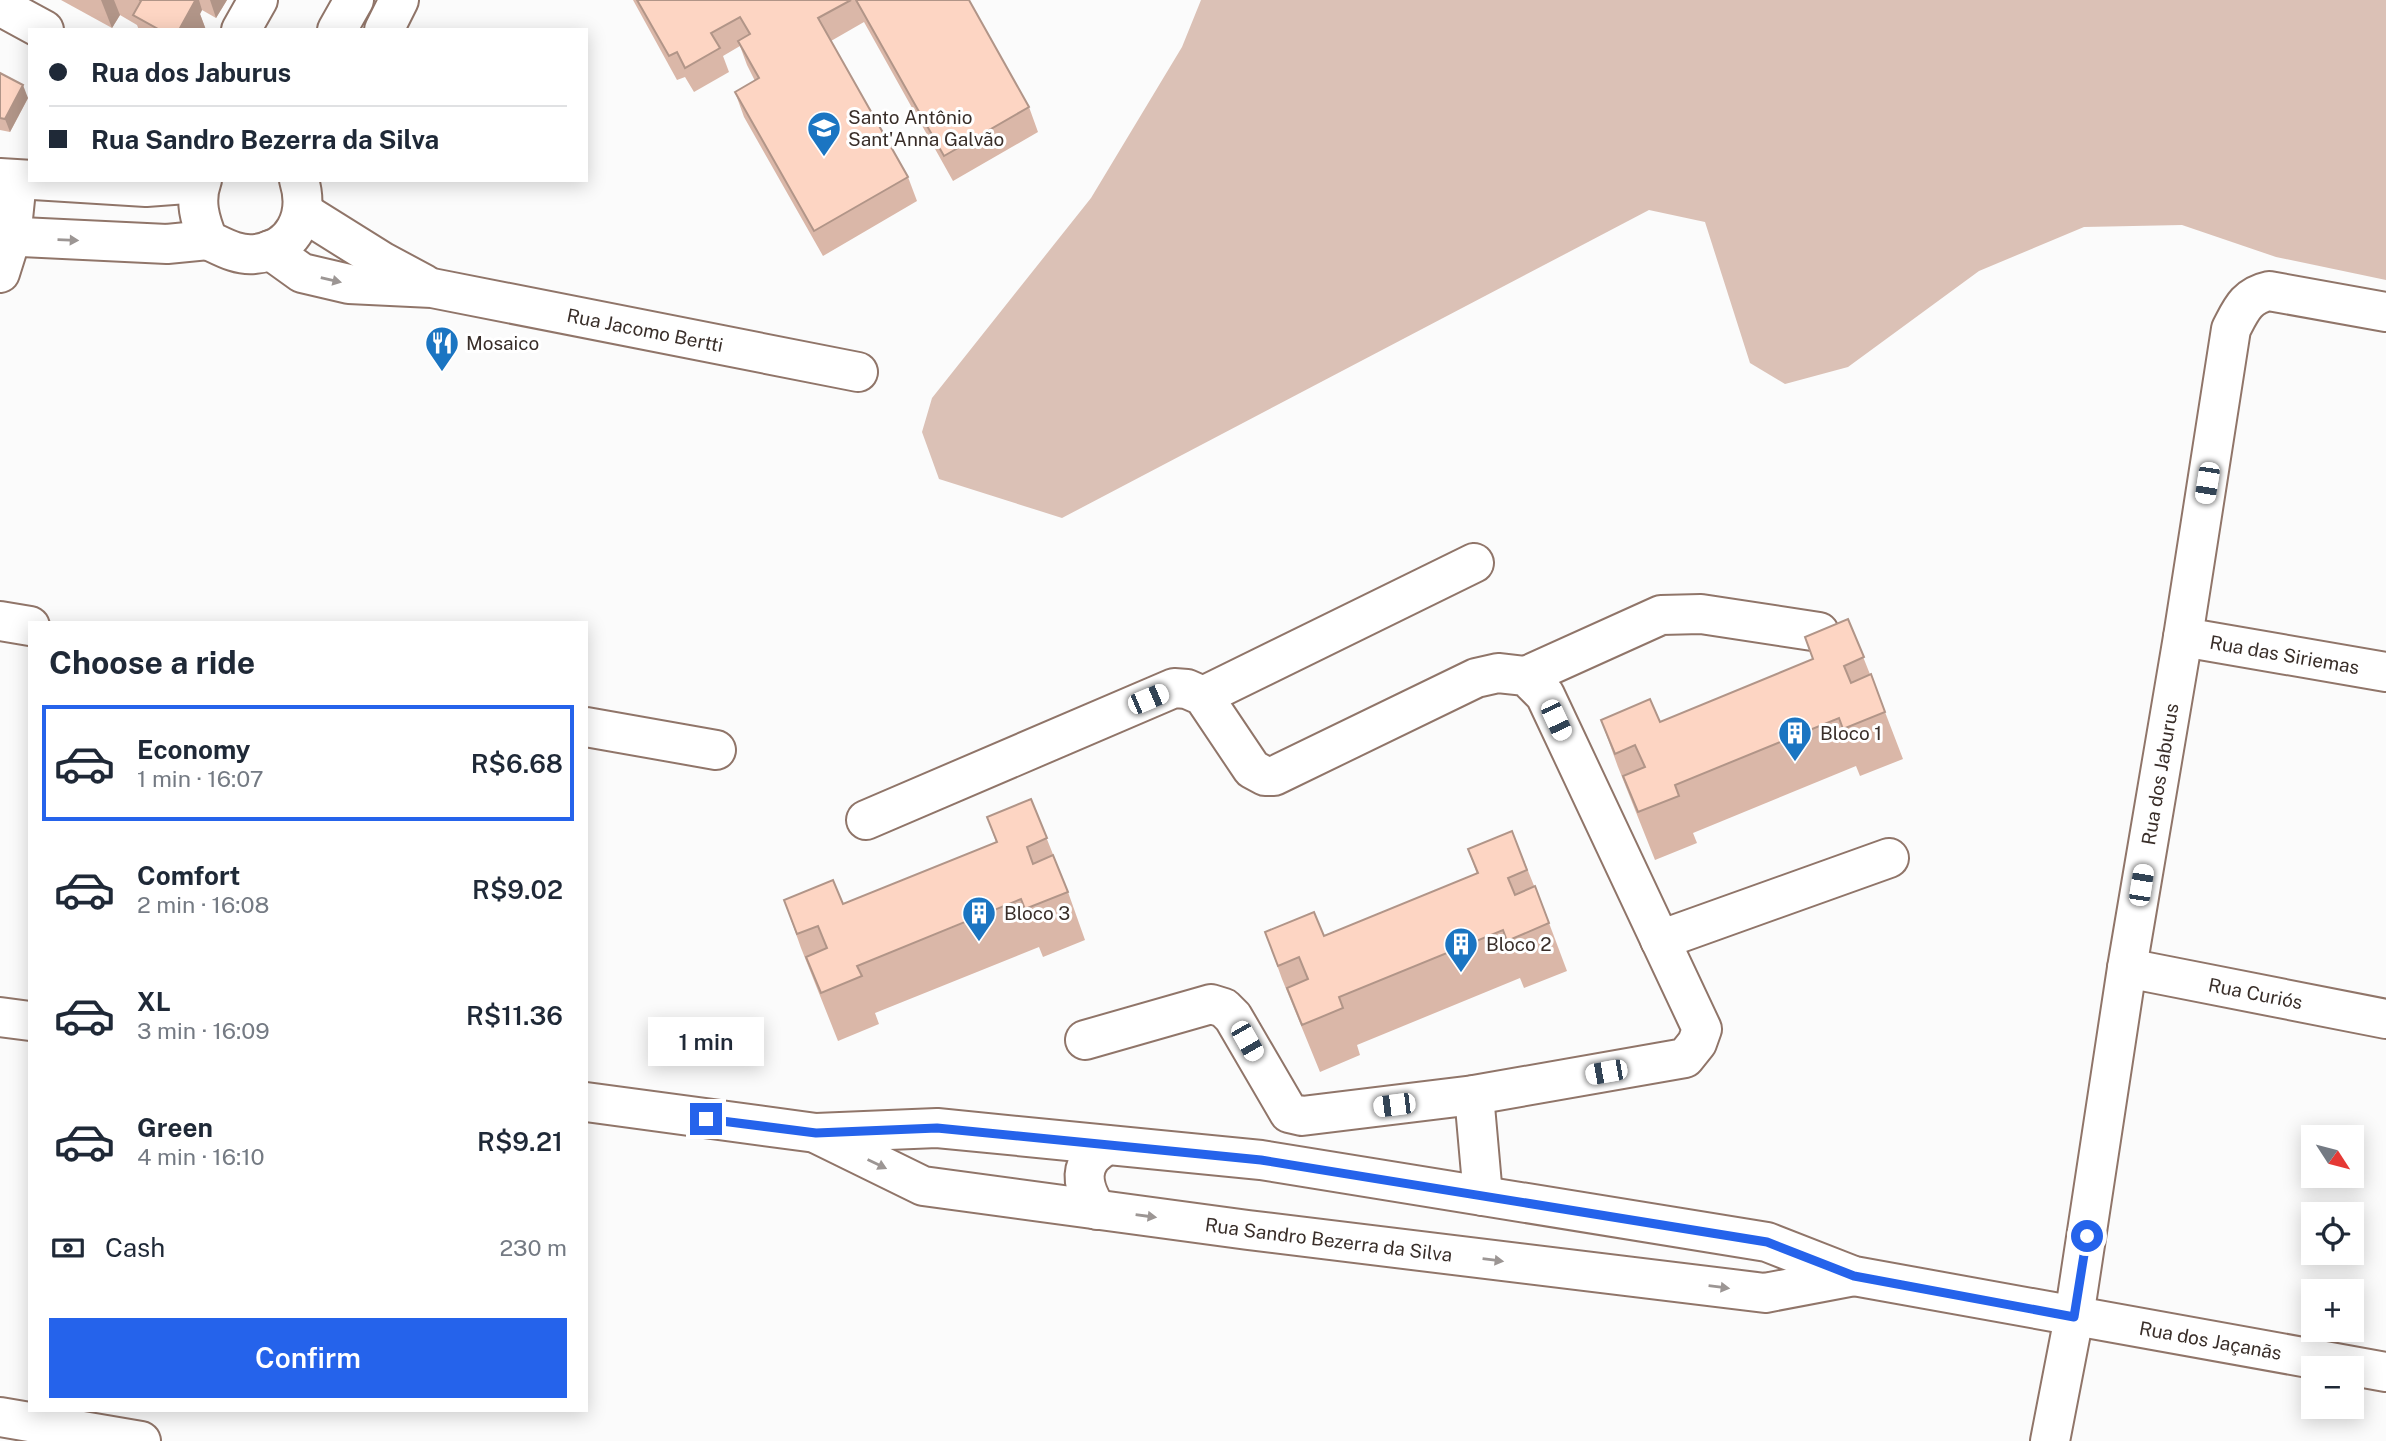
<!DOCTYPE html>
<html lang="en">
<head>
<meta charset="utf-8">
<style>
	:root { --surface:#fff; --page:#f6f6f7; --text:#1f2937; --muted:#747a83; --line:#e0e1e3; --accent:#2563eb }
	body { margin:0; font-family:"Public Sans",sans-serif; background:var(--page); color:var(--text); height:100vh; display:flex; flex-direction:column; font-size:26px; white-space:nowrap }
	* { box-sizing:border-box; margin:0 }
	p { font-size:23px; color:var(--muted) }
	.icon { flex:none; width:38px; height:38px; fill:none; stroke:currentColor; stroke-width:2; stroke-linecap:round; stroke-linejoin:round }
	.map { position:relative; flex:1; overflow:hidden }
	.side { position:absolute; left:28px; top:621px; width:560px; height:791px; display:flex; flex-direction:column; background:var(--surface); border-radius:0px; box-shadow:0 4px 18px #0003 }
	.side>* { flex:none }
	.banner { position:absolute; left:28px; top:28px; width:560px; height:154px; border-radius:0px; box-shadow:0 4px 18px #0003; display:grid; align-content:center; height:154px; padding:0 21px; background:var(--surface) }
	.needle { width:46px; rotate:126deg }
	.buttons { position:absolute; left:2301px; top:1125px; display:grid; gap:14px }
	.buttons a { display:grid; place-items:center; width:63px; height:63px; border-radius:0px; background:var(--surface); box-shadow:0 4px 18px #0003; font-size:35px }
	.end { position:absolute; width:32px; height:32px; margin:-16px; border:9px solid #2563eb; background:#fff; box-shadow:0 0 0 4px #fff }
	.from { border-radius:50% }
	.bubble { position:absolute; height:49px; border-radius:0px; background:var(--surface); box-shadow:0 4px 18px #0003; font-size:23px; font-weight:600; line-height:49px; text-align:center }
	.car { position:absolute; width:21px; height:42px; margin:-21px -10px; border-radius:9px; box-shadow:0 0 5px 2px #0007; background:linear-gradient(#fff 24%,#345 0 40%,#fff 0 76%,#345 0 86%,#fff 0) }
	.banner b { display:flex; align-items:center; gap:24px; height:66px; font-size:26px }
	.banner b+b { border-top:2px solid var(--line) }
	.banner i { width:18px; height:18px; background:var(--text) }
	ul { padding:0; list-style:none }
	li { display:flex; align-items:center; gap:21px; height:116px; margin:0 14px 10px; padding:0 7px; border:4px solid transparent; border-radius:0px }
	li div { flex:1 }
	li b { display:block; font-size:26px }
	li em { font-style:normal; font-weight:600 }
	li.current { border-color:var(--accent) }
	li>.icon { width:63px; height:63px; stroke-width:1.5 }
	h2 { padding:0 21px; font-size:32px; line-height:84px }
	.pay { display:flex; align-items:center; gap:18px; height:77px; padding:0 21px; font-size:26px }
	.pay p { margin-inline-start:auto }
	.button { display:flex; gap:14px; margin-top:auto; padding:14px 21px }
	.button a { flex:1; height:80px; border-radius:0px; background:var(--accent); color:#fff; font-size:28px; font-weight:600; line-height:80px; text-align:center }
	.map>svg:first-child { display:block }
</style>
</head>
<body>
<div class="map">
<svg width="2386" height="1441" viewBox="0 0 2386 1441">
	<rect width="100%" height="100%" fill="#fbfbfb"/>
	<path fill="#dbc1b6" d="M 1201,0 L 2386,0 L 2386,280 L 2276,257 L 2182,225 L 2084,227 L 1979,271 L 1848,367 L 1785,384 L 1750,363 L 1705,222 L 1649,210 L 1062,518 L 939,479 L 922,432 L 932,398 L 1091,198 L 1182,47 Z"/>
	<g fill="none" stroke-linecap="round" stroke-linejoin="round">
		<g stroke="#907569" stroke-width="42">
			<g id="minor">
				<path d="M 0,6 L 44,30"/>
				<path d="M 241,30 L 258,0"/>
				<path d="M 337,30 L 354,0"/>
				<path d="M 384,30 L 399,0"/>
				<path d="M 0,178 L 146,187 L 200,183"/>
				<path d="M 202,180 C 194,201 200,220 208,240 C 223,247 238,256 255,254 C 294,250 310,215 299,180"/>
				<path d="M 303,212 L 383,262 L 424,284"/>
				<path d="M 0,236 L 167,244 L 208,240"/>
				<path id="s1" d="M 270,250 L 302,273 L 349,284 L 432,288 L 858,372"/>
				<path d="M 0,273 L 11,238 L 17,180"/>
				<path d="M 0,621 L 30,626"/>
				<path id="s2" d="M 2183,637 L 2386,672"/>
				<path d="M 1526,676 L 1661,615 L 1701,614 L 1819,632"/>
				<path d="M 1203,696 L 1474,563"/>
				<path d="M 586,727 L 716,750"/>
				<path d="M 866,820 L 1174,688 L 1187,689 L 1203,696 L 1252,769 L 1265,776 L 1274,776 L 1476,678 L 1498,673 L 1526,676 L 1545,695 L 1702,1029 L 1697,1043 L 1685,1058 L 1474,1095 L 1302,1116 L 1289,1113 L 1233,1017 L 1224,1008 L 1211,1004 L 1085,1040"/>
				<path d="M 1660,940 L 1889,858"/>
				<path id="s3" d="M 2127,968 L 2386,1019"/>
				<path d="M 0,1017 L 30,1021"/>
				<path d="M 1474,1095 L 1483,1196"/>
				<path id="s4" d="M 586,1102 L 816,1133 L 937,1128 L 1261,1160 L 1767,1242 L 1854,1276 L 2386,1372"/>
				<path id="s5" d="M 819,1135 L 923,1186 L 1248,1230 L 1765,1293 L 1854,1276"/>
				<path d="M 1097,1210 C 1088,1196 1079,1177 1089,1161 C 1092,1155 1101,1149 1106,1145"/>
				<path d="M 0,1417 L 141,1441"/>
				<path id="s6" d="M 2050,1441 L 2074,1317 L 2127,968 L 2183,637 L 2231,329 C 2241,310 2246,296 2269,291 L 2386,312"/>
			</g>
		</g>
		<use href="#minor" stroke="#fff" stroke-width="38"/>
	</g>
	<g fill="#dab7a8">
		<path d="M 61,0 L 227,0 L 216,18 L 202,10 L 200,14 L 206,30 L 139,30 L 137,25 L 120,15 L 112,28 Z"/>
		<path d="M 633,0 L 969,0 L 1029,107 L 1038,132 L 953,181 L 864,22 L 831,41 L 908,177 L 917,201 L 823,256 L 744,117 L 735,92 L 755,81 L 747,65 L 740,46 L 723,56 L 729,72 L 694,92 L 685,77 L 677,80 Z"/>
		<path d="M 0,73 L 28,98 L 10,132 L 0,130 Z"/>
		<path d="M 1848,619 L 1885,712 L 1903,759 L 1860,776 L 1856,766 L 1693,833 L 1697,843 L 1655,860 L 1618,767 L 1601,720 L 1660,722 L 1813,659 L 1805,637 Z"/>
		<path d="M 1031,799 L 1068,892 L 1085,940 L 1043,957 L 1039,947 L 875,1013 L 879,1024 L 838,1041 L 801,948 L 784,900 L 843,904 L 996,842 L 987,817 Z"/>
		<path d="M 1512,831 L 1549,923 L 1567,971 L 1524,988 L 1520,978 L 1357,1045 L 1360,1055 L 1320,1072 L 1282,979 L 1265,932 L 1324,936 L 1477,874 L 1468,849 Z"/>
	</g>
	<g fill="#b19588">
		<path d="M 101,0 L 114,0 L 120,15 L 112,28 Z"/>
		<path d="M 184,0 L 199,0 L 202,10 L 200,14 L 206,30 L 179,30 Z"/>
		<path d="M 210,0 L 227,0 L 216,18 Z"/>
		<path d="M 23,85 L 28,98 L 10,132 L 5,119 Z"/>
	</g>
	<g fill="#fdd5c3" stroke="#b19588" stroke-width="2">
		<path d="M 140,0 L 194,0 L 195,1 L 179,30 L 160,30 L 133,15 L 141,1 Z"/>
		<path d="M 637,0 L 851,0 L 818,18 L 908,177 L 814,231 L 735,92 L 759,78 L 738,41 L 750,34 L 740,17 L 711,33 L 720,48 L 685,68 L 677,52 L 669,56 Z"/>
		<path d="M 856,0 L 969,0 L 1029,107 L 944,156 Z"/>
		<path d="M 0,73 L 23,85 L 5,119 L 0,118 Z"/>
		<path d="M 1848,619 L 1864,657 L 1844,666 L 1851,683 L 1871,674 L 1885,712 L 1843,729 L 1839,718 L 1675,785 L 1679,796 L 1638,812 L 1623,776 L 1645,767 L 1635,745 L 1615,754 L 1601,720 L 1650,699 L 1660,722 L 1813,659 L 1805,637 Z"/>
		<path d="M 1031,799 L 1047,838 L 1027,847 L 1033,864 L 1053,855 L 1068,892 L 1025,909 L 1021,899 L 857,966 L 862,976 L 821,993 L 806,957 L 827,948 L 818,926 L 797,934 L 784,900 L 833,880 L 843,904 L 997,842 L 987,817 Z"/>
		<path d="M 1512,831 L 1527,870 L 1508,878 L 1515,895 L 1535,886 L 1549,923 L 1507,941 L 1503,930 L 1339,997 L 1343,1008 L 1302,1025 L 1287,988 L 1308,979 L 1299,957 L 1278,966 L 1265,932 L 1314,912 L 1324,936 L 1478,873 L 1468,849 Z"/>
	</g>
	<defs><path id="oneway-solid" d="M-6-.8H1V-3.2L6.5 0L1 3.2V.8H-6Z" transform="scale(1.75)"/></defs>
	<g fill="#9c9694">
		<use href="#oneway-solid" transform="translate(68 240) rotate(2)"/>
		<use href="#oneway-solid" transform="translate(331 280) rotate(13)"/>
		<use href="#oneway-solid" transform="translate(877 1164) rotate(26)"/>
		<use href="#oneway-solid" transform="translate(1146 1216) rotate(8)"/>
		<use href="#oneway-solid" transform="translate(1493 1260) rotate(7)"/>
		<use href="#oneway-solid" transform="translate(1719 1287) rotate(7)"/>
	</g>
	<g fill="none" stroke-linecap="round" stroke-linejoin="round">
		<path stroke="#2563eb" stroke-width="9" d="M 706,1119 L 816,1133 L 937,1128 L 1261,1160 L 1767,1242 L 1854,1276 L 2074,1317 L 2087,1236"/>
	</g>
	<defs>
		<g id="school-pin" transform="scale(1.75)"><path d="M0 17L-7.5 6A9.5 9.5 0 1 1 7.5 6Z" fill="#1b75c2" stroke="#fff"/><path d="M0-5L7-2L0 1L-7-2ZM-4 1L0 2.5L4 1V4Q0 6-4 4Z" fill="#fff"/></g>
		<g id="restaurant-pin" transform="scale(1.75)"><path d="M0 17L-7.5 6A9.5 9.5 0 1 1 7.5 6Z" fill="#1b75c2" stroke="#fff"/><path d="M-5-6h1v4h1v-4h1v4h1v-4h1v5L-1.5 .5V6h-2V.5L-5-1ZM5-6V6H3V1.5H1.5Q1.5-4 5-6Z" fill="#fff"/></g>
		<g id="building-pin" transform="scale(1.75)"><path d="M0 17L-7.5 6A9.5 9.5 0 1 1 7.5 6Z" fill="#1b75c2" stroke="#fff"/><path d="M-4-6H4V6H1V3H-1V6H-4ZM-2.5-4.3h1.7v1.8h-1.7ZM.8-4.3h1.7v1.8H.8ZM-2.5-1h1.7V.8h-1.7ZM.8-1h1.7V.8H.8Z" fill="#fff"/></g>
	</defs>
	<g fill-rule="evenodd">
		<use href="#school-pin" x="824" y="128"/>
		<use href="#restaurant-pin" x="442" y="343"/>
		<use href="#building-pin" x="1795" y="733"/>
		<use href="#building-pin" x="979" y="913"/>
		<use href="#building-pin" x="1461" y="944"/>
	</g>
	<g text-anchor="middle" stroke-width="6" stroke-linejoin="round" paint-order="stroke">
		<g font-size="19" fill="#392e29" stroke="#fff" text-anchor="start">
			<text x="848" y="124">Santo Antônio<tspan x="848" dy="22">Sant'Anna Galvão</tspan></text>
			<text x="466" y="350">Mosaico</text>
			<text x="1820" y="740">Bloco 1</text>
			<text x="1004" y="920">Bloco 3</text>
			<text x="1486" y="951">Bloco 2</text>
		</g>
		<g font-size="19" fill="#392e29" stroke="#fff">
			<text dy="7" stroke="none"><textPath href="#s1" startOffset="388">Rua Jacomo Bertti</textPath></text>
			<text dy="7" stroke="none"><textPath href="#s2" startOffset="103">Rua das Siriemas</textPath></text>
			<text dy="7" stroke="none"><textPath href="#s6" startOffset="676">Rua dos Jaburus</textPath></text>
			<text dy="7" stroke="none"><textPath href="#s3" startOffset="131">Rua Curiós</textPath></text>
			<text dy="7" stroke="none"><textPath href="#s5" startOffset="525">Rua Sandro Bezerra da Silva</textPath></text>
			<text dy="7" stroke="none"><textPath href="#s4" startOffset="1647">Rua dos Jaçanãs</textPath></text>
		</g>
	</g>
</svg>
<div class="buttons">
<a><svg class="needle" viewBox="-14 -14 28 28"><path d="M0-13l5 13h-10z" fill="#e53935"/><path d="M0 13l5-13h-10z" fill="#747a83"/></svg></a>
<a><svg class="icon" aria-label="locate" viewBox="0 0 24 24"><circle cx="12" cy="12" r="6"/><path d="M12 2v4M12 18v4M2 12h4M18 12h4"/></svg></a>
<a>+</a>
<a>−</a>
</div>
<i class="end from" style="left:2087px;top:1236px"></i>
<i class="end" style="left:706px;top:1119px"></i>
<div class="bubble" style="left:648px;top:1017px;width:116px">1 min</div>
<i class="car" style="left:2207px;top:483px;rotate:189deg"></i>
<i class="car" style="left:1148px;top:699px;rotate:67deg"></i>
<i class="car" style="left:1556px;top:720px;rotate:155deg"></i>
<i class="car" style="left:2141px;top:885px;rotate:9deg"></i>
<i class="car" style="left:1247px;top:1041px;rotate:150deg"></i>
<i class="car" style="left:1606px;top:1072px;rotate:260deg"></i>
<i class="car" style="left:1394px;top:1105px;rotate:263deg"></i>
<div class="banner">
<b><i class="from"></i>Rua dos Jaburus</b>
<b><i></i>Rua Sandro Bezerra da Silva</b>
</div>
<section class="side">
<h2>Choose a ride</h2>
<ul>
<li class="current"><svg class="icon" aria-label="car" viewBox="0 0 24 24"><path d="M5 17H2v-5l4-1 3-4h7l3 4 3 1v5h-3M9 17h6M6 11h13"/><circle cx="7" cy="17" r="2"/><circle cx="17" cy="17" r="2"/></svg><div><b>Economy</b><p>1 min · 16:07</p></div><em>R$6.68</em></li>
<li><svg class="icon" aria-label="car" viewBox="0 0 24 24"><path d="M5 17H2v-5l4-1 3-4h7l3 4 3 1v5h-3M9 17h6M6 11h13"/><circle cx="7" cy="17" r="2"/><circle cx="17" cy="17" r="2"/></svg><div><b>Comfort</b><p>2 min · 16:08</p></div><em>R$9.02</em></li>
<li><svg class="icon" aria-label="car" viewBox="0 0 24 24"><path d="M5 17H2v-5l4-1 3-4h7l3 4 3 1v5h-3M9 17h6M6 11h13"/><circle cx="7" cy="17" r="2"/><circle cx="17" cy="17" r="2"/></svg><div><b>XL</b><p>3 min · 16:09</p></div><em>R$11.36</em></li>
<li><svg class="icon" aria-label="car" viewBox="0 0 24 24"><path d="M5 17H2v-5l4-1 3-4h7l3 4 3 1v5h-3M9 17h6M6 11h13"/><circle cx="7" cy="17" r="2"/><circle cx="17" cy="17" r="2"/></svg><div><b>Green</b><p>4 min · 16:10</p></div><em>R$9.21</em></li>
</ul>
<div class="pay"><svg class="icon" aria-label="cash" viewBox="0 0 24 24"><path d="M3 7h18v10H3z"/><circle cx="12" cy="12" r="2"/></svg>Cash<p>230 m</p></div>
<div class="button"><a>Confirm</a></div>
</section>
</div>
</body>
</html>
